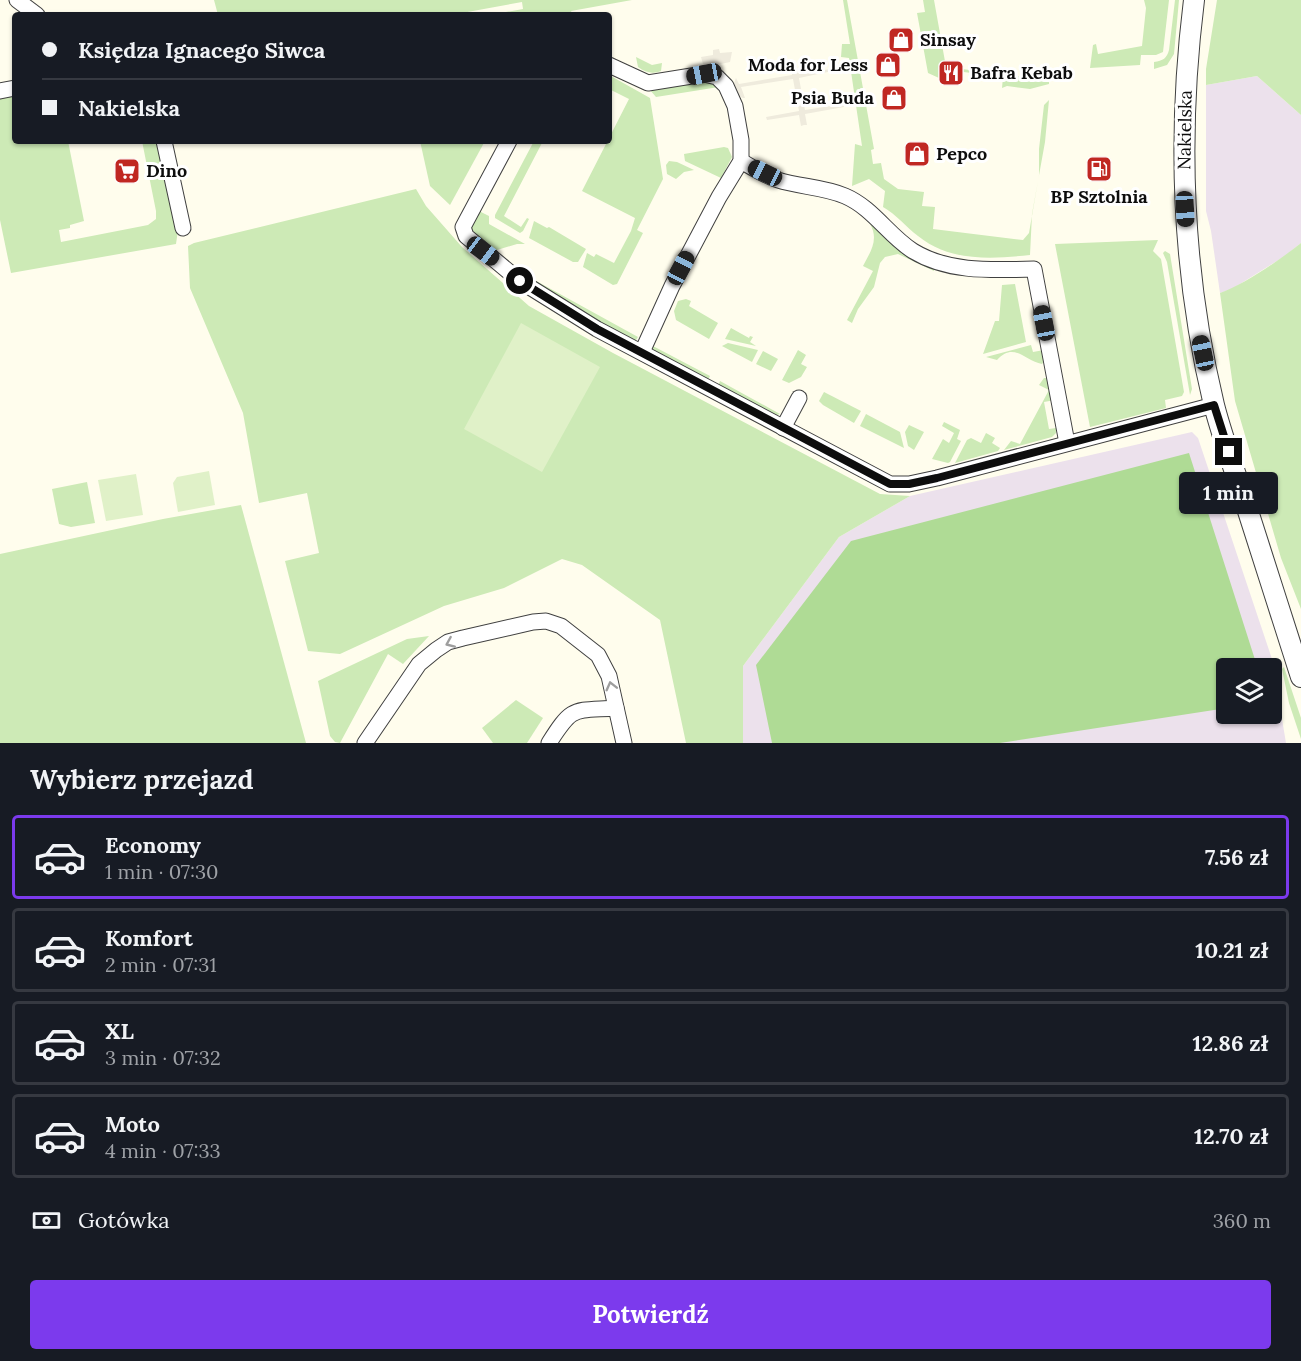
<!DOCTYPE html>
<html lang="pl">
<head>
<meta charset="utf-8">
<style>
	:root { --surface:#171b24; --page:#242831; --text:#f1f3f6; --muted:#9ea1a6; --line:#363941; --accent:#7c3aed }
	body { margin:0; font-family:Lora,serif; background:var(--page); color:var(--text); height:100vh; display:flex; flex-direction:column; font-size:22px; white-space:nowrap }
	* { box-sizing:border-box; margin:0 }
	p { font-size:20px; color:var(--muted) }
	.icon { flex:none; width:33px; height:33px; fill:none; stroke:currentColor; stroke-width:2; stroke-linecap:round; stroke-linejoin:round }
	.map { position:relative; height:743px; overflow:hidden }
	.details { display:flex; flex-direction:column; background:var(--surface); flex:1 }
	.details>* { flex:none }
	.hud { position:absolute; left:12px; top:12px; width:600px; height:132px; border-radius:6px; box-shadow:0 2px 4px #0004; display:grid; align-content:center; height:132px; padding:0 30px; background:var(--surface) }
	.tools { position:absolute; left:1216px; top:658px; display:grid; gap:12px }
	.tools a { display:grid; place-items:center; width:66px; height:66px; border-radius:6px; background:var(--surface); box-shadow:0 2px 4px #0004; font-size:30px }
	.end { position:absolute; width:27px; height:27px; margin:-14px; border:8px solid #0d0d0d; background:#fff; box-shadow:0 0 0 3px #fff }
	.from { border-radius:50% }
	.bubble { position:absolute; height:42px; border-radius:6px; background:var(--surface); box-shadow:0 2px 4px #0004; font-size:20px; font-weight:800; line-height:42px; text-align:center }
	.car { position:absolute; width:18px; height:36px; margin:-18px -9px; border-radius:8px; box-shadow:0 0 4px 2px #0007; background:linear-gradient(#222 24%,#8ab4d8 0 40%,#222 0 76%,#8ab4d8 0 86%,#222 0) }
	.hud b { display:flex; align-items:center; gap:21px; height:57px; font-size:22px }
	.hud b+b { border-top:2px solid var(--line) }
	.hud i { width:15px; height:15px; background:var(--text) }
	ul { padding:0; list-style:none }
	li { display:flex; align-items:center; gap:18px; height:84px; margin:0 12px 9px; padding:0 18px; border:3px solid var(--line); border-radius:6px }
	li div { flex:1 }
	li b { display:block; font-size:22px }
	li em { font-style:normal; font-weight:800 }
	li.on { border-color:var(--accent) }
	li>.icon { width:54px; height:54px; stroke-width:1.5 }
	h2 { padding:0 30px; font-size:27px; line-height:72px }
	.pay { display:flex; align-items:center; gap:15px; height:66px; padding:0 30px; font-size:22px }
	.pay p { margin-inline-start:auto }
	.primary-button { display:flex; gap:12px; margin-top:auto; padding:12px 30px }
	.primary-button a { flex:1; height:69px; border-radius:6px; background:var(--accent); color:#fff; font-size:24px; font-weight:800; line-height:69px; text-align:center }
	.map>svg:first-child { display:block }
</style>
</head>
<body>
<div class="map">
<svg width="1301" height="743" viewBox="0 0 1301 743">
	<rect width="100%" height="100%" fill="#fffded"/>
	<g fill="#ece1ec" fill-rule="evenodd">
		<path d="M 1257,76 L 1301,115 L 1301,243 L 1285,256 L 1232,289 L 1220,293 L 1211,231 L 1206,211 L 1206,85 Z"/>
		<path d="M 1192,432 L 1198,438 L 1272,659 L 1286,743 L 743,743 L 743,666 L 839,537 L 910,496 ZM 1227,669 L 1272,669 L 1272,714 L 1227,714 Z"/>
	</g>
	<g fill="#cdeab6">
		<path d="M 214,0 L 632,0 L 571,11 L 573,15 L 489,15 L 523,9 L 522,2 L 451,15 L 218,15 Z"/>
		<path d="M 843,0 L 847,0 L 874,149 L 871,150 L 873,164 L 881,163 L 884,179 L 898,189 L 924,192 L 922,206 L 935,207 L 933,229 L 1023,240 L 1029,233 L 1039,175 L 1039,149 L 1044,105 L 1049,100 L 1045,142 L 1032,214 L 1030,255 C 992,259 950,262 918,236 C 906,227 896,214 883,207 L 885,191 L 869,179 L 852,186 L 855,144 L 862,146 L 849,58 L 841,57 L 842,44 L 850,44 Z"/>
		<path d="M 923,0 L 934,0 L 946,67 L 1049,80 L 1049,84 L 1030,89 L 1007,86 L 1002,88 L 1003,77 L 940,69 L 939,78 L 928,73 L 917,13 L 925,12 Z"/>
		<path d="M 1144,0 L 1169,0 L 1163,52 L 1156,55 L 1141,55 L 1140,65 L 1090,68 L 1093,45 L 1096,44 L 1098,54 L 1142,46 L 1146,8 Z"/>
		<path d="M 1175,0 L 1179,0 L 1174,54 L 1167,65 L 1154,69 L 1154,62 C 1163,61 1167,58 1169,50 Z"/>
		<path d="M 1217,0 L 1301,0 L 1301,115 L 1257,76 L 1206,85 L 1206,69 Z"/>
		<path d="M 636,57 L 652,65 L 662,63 L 661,71 C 653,74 646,73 638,67 Z"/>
		<path d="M 609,75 L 650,98 L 663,179 L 637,230 L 643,233 L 617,284 L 613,285 L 583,267 L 587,253 L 594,257 L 596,254 L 614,263 L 631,231 L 635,218 L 582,191 L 629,99 L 609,89 Z"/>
		<path d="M 705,79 L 719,87 L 656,97 L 650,90 Z"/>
		<path d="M 15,95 L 15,141 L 68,141 L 84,221 L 70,225 L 70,228 L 59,230 L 61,242 L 148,225 L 156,219 L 156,211 L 142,141 L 158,141 L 178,230 L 176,244 L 11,273 L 0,220 L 0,98 Z"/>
		<path d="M 420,141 L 485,141 L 450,205 L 430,186 Z"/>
		<path d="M 534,141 L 543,141 L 504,216 L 521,227 L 527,218 L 529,219 L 523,231 L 520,233 L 495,218 L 495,215 Z"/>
		<path d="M 724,147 L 728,148 L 732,157 L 721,178 L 685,161 L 684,154 Z"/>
		<path d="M 669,161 L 677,162 L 694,170 L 684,172 L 676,179 L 667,174 L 666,165 Z"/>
		<path d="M 416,189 L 426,206 L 462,247 L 529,306 L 613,353 L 880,494 L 910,496 L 839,537 L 743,666 L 743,743 L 686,743 L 660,620 L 582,565 L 562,559 L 504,588 L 444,606 L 340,654 L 308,651 L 285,561 L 319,553 L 307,493 L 259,503 L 243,413 L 190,288 L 188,246 L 194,243 Z"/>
		<path d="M 477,210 L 489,216 L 489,224 L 525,244 L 517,244 L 497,250 L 485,244 L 471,229 Z"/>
		<path d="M 534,221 L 547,228 L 549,227 L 586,249 L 578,262 L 573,262 L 529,238 Z"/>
		<path d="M 870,224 L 908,255 L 934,269 L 934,271 L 898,254 L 885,257 L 880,263 L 874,287 L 858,309 L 852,323 L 847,320 L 873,271 L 863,266 C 871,251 879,239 870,224 Z"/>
		<path d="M 1158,240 L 1153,251 L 1161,259 L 1184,392 L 1182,396 L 1165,400 L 1166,408 L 1090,427 L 1055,244 Z"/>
		<path d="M 1301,243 L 1301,609 L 1281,558 L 1235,401 L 1220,293 C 1244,285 1281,259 1301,243 Z"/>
		<path d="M 1165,251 L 1170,254 L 1192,389 L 1190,395 L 1167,262 L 1163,253 Z"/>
		<path d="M 529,277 L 638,337 L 636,340 L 633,340 L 544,290 Z"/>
		<path d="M 1015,284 L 1026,342 L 983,354 L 995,321 L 999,321 L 1002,285 Z"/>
		<path d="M 686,299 L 691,301 L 689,306 L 718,323 L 709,339 L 676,320 L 674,311 L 678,301 Z"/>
		<path d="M 731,328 L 749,338 L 750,336 L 753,337 L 750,342 L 756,346 L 725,339 Z"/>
		<path d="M 728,343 L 758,350 L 752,362 L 722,346 Z"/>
		<path d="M 651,345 L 710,376 L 708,380 L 652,350 Z"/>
		<path d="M 1031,345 L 1033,352 L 1044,350 L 1044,361 L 1042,364 C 1025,361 1014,341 997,360 L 986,357 Z"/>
		<path d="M 798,350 L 806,355 L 801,364 L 807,367 L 801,377 L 789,383 L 782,380 Z"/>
		<path d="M 763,351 L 778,359 L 771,371 L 756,364 Z"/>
		<path d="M 1044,378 L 1048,378 L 1055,400 L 1044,402 L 1049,429 L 1056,428 L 1056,433 L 1052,437 L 1004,450 L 1011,441 L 1020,444 L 1049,390 L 1039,385 Z"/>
		<path d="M 720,381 L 780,414 L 774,416 L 718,386 Z"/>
		<path d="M 824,392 L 861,411 L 854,423 L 823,405 L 819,401 Z"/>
		<path d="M 866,414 L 900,432 L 904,448 L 860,426 Z"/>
		<path d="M 944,422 L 960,430 L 957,439 L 961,441 L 950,462 L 948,463 L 932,459 L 943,439 L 949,443 L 954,433 L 942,426 Z"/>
		<path d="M 909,425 L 924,432 L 914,450 L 908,446 L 905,432 Z"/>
		<path d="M 986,433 L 995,438 L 992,443 L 1000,448 L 998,451 L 955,463 L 967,440 L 971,438 L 981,443 Z"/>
		<path d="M 87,482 L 95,523 L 71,527 L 59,524 L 52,489 Z"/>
		<path d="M 241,505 L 306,743 L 0,743 L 0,554 L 163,519 Z"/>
		<path d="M 429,636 L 403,664 L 388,654 L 340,743 L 335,742 L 330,736 L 318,681 L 407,639 Z"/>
		<path d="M 1284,667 L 1301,718 L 1301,739 L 1289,703 L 1282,669 Z"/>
		<path d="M 516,700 L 543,718 L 527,743 L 493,743 L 482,728 Z"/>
	</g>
	<path fill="#afdb95" d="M 1189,453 L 1258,669 L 1227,669 L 1227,708 L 1000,743 L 772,743 L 756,665 L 851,541 Z"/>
	<g fill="#e0f1c8">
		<path d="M 521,323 L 600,367 L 542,472 L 464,429 Z"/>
		<path d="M 209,471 L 215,505 L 178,512 L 173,483 L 177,477 Z"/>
		<path d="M 136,474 L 143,515 L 106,521 L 98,480 Z"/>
	</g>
	<g fill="#efebdd">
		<path d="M 719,49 L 720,53 L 732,52 L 730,62 L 707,67 L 703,64 L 701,57 L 713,55 L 713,50 Z"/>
		<path d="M 796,63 L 799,74 L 837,68 L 837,70 L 799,78 L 801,89 L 798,89 L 795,90 L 793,79 L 741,87 L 745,98 L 743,98 L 737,95 L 733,86 L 736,78 L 739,84 L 792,75 L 791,64 Z"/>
		<path d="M 797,100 L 803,100 L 805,110 L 843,104 L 844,107 L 805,114 L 807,125 L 804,125 L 801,126 L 799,115 L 767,120 L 766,117 L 799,111 Z"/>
	</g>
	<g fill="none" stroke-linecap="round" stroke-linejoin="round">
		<g stroke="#404040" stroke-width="17">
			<g id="minor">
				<path d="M 17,0 L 37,15"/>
				<path d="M 609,65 L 648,83 L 704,74 L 717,77 L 726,86 L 735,106 L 741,140 L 741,161 L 719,197 L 672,286 L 642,352"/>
				<path d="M 0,91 L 15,88"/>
				<path d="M 164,141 L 183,228"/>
				<path d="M 509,141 L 463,227 L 466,236 L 520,281 L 597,329 L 890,484 L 909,484 L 937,478 L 1214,405"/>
				<path d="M 741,161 C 753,168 766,176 778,180 C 800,187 824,187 845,196 C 873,208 888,235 913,251 C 949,273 993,270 1034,269 L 1067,443"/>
				<path d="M 783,428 L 799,398"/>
				<path d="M 365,743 L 419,664 L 436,650 L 448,642 L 463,638 L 533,622 L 546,621 L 561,626 L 598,655 L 609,676 L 624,743"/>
				<path d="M 549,743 C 573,705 573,711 616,708"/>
			</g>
		</g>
		<g stroke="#404040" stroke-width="22">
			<path id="tertiary" d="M 1194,0 C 1177,136 1182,272 1214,405 C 1223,440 1236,474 1247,508 C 1265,564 1283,621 1301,677"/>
		</g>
		<use href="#minor" stroke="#fff" stroke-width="15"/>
		<use href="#tertiary" stroke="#fff" stroke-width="20"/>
	</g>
	<defs><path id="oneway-chevron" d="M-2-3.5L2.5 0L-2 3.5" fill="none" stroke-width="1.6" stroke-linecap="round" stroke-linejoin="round" transform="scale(1.5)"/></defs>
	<g stroke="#9e9e9e">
		<use href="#oneway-chevron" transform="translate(450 643) rotate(157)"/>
		<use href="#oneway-chevron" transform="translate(611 686) rotate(-104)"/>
	</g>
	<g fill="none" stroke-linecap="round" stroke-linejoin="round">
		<path stroke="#0d0d0d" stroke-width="8" d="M 520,281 L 597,329 L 890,484 L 909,484 L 937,478 L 1214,405 L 1229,452"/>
	</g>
	<defs>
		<g id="shop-square" transform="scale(1.35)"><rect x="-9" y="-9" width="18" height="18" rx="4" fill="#c02722" stroke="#fff"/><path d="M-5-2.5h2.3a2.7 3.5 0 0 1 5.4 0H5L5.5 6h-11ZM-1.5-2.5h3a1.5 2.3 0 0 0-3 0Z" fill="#fff"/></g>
		<g id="restaurant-square" transform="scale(1.35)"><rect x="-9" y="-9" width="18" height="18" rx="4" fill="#c02722" stroke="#fff"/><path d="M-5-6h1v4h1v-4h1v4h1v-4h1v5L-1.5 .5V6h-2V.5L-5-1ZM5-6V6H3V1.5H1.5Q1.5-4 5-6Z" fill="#fff"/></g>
		<g id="fuel-square" transform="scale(1.35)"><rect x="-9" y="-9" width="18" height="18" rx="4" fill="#c02722" stroke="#fff"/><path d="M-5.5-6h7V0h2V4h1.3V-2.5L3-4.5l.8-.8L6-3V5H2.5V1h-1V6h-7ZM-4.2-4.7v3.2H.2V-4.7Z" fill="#fff"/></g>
		<g id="supermarket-square" transform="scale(1.35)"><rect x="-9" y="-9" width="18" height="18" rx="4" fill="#c02722" stroke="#fff"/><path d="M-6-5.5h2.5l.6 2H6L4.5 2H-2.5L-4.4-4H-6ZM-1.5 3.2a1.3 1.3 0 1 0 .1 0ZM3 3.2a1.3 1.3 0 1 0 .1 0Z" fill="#fff"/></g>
	</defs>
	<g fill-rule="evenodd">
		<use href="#shop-square" x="901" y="40"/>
		<use href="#shop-square" x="888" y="65"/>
		<use href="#restaurant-square" x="951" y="73"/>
		<use href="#shop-square" x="894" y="98"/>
		<use href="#shop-square" x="917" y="154"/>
		<use href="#fuel-square" x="1099" y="169"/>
		<use href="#supermarket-square" x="127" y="171"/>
	</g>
	<g text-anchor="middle" stroke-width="6" stroke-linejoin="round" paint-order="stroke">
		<g font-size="18" font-weight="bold" fill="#0d0d0d" stroke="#fff" text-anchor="start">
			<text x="920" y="46">Sinsay</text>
			<text x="868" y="71" text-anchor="end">Moda for Less</text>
			<text x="970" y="79">Bafra Kebab</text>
			<text x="874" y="104" text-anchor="end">Psia Buda</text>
			<text x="936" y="160">Pepco</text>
			<text x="146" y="177">Dino</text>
			<text x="1099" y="203" text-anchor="middle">BP Sztolnia</text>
		</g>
		<g font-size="18" fill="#0d0d0d" stroke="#fff">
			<text transform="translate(1185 130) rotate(-89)" y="6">Nakielska</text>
		</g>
	</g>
</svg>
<div class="tools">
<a><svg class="icon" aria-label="layers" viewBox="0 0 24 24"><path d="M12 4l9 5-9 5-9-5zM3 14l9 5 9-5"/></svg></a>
</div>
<i class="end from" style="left:520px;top:281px"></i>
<i class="end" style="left:1229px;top:452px"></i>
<div class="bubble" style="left:1179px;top:472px;width:99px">1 min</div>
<i class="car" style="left:704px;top:74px;rotate:259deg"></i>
<i class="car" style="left:765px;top:173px;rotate:296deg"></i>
<i class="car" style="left:1185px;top:209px;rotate:177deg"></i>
<i class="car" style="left:483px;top:251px;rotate:127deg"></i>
<i class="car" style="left:681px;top:268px;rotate:28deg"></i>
<i class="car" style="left:1044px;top:323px;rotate:349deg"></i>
<i class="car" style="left:1203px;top:353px;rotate:348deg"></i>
<div class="hud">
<b><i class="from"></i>Księdza Ignacego Siwca</b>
<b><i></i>Nakielska</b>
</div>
</div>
<section class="details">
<h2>Wybierz przejazd</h2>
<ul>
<li class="on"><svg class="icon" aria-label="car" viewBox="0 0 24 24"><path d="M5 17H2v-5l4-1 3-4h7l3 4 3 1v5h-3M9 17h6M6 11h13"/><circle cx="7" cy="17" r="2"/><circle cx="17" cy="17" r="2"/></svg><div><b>Economy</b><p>1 min · 07:30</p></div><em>7.56 zł</em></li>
<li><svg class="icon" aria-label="car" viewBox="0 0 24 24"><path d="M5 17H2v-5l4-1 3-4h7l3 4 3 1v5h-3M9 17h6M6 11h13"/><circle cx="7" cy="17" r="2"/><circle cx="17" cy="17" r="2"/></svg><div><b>Komfort</b><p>2 min · 07:31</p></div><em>10.21 zł</em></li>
<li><svg class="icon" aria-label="car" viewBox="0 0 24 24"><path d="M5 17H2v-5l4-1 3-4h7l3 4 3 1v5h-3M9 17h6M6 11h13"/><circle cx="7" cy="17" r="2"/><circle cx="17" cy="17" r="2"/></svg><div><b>XL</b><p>3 min · 07:32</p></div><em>12.86 zł</em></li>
<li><svg class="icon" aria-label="car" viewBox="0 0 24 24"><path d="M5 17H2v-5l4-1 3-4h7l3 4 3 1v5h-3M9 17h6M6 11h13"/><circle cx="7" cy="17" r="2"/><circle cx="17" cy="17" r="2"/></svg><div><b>Moto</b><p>4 min · 07:33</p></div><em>12.70 zł</em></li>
</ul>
<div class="pay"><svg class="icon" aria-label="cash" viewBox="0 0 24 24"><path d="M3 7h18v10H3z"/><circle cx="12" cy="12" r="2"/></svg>Gotówka<p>360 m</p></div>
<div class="primary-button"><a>Potwierdź</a></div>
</section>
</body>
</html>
